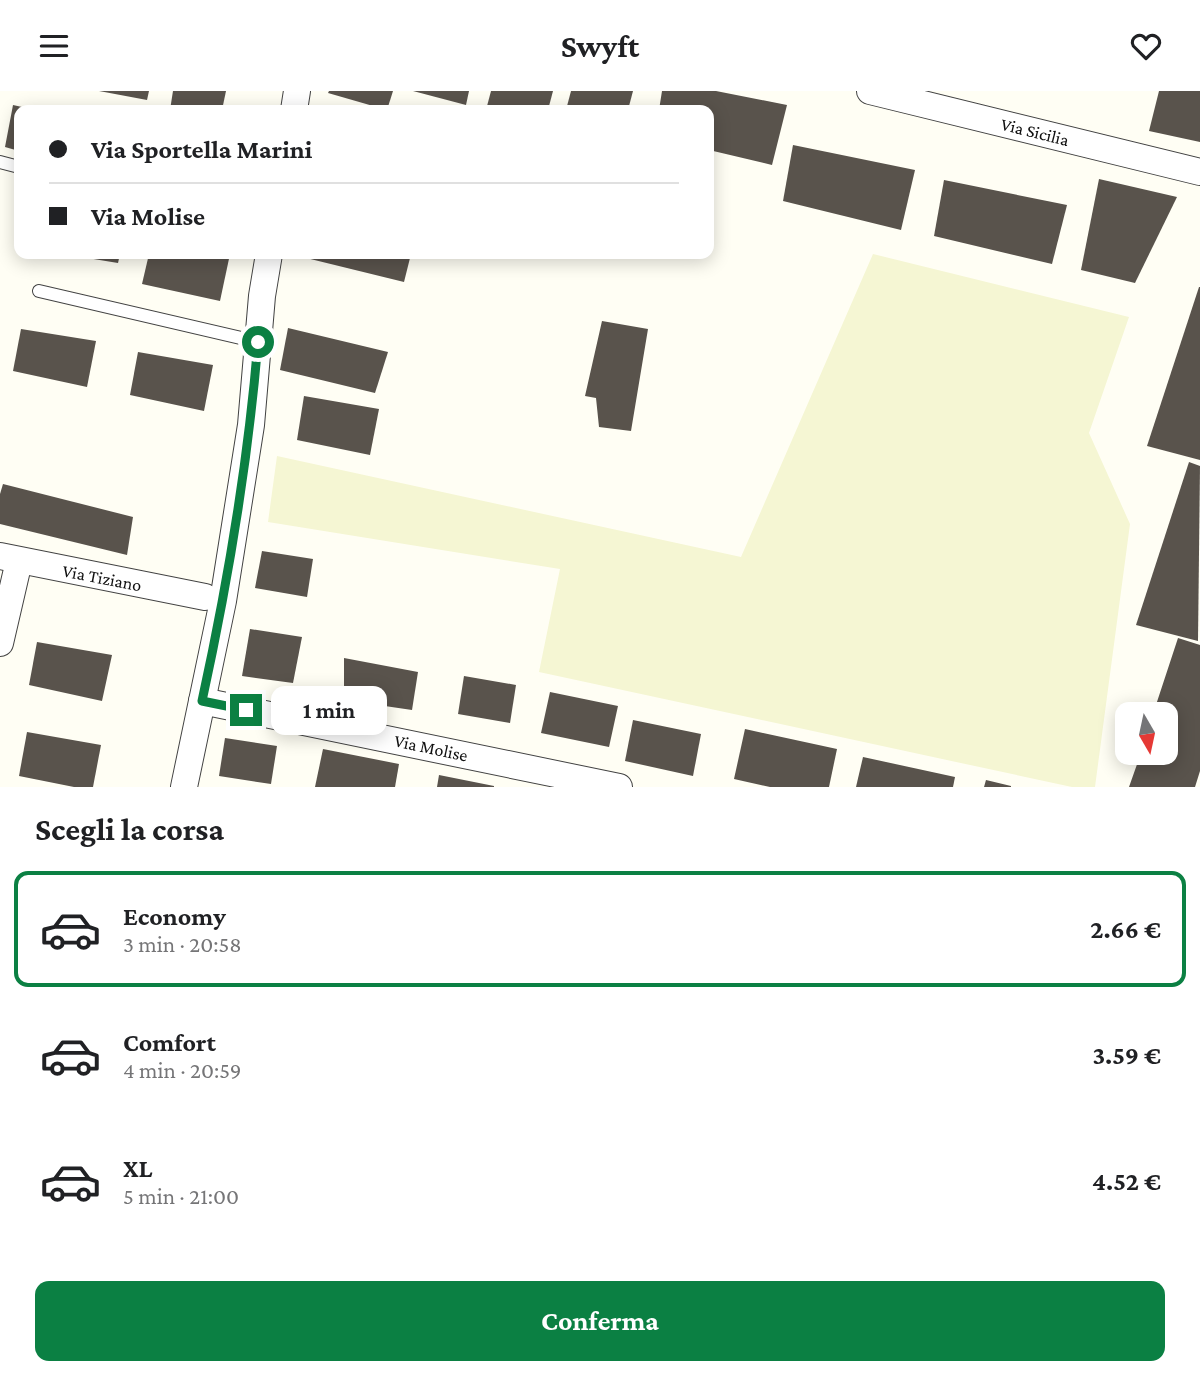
<!DOCTYPE html>
<html lang="it">
<head>
<meta charset="utf-8">
<style>
	:root { --surface:#fff; --page:#f2f2f2; --text:#202124; --muted:#757577; --line:#e0e0e0; --accent:#0b8043 }
	body { margin:0; font-family:"Crimson Pro",serif; background:var(--page); color:var(--text); height:100vh; display:flex; flex-direction:column; font-size:26px; white-space:nowrap }
	* { box-sizing:border-box; margin:0 }
	p { font-size:23px; color:var(--muted) }
	.icon { flex:none; width:38px; height:38px; fill:none; stroke:currentColor; stroke-width:2; stroke-linecap:round; stroke-linejoin:round }
	.map { position:relative; height:696px; overflow:hidden }
	.drawer { display:flex; flex-direction:column; background:var(--surface); flex:1 }
	.drawer>* { flex:none }
	.guide { position:absolute; left:14px; top:14px; width:700px; height:154px; border-radius:14px; box-shadow:0 4px 18px #0003; display:grid; align-content:center; height:154px; padding:0 35px; background:var(--surface) }
	.needle { width:46px; rotate:171deg }
	.controls { position:absolute; left:1115px; top:611px; display:grid; gap:14px }
	.controls a { display:grid; place-items:center; width:63px; height:63px; border-radius:14px; background:var(--surface); box-shadow:0 4px 18px #0003; font-size:35px }
	.end { position:absolute; width:32px; height:32px; margin:-16px; border:9px solid #0b8043; background:#fff; box-shadow:0 0 0 4px #fff }
	.from { border-radius:50% }
	.bubble { position:absolute; height:49px; border-radius:14px; background:var(--surface); box-shadow:0 4px 18px #0003; font-size:23px; font-weight:700; line-height:49px; text-align:center }
	.guide b { display:flex; align-items:center; gap:24px; height:66px; font-size:26px }
	.guide b+b { border-top:2px solid var(--line) }
	.guide i { width:18px; height:18px; background:var(--text) }
	ul { padding:0; list-style:none }
	li { display:flex; align-items:center; gap:21px; height:116px; margin:0 14px 10px; padding:0 21px; border:4px solid transparent; border-radius:14px }
	li div { flex:1 }
	li b { display:block; font-size:26px }
	li em { font-style:normal; font-weight:700 }
	li.active { border-color:var(--accent) }
	li>.icon { width:63px; height:63px; stroke-width:1.5 }
	h2 { padding:0 35px; font-size:32px; line-height:84px }
	.button { display:flex; gap:14px; margin-top:auto; padding:14px 35px }
	.button a { flex:1; height:80px; border-radius:14px; background:var(--accent); color:#fff; font-size:28px; font-weight:700; line-height:80px; text-align:center }
	header { display:flex; justify-content:space-between; align-items:center; height:91px; padding:0 35px; background:var(--surface); font-size:32px; font-weight:700 }
	.map>svg:first-child { display:block }
</style>
</head>
<body>
<header><svg class="icon" aria-label="menu" viewBox="0 0 24 24"><path d="M4 6h16M4 12h16M4 18h16"/></svg>Swyft<svg class="icon" aria-label="heart" viewBox="0 0 24 24"><path d="M12 20l-8-8c-3-5 5-10 8-4 3-6 11-1 8 4z"/></svg></header>
<div class="map">
<svg width="1200" height="696" viewBox="0 0 1200 696">
	<rect width="100%" height="100%" fill="#fffef4"/>
	<path fill="#f5f6d3" d="M 873,163 L 1129,226 L 1089,342 L 1130,433 L 1095,696 L 1072,696 L 539,581 L 560,478 L 268,431 L 277,365 L 741,466 Z"/>
	<g fill="#59534c">
		<path d="M 99,0 L 149,0 L 147,9 Z"/>
		<path d="M 173,0 L 226,0 L 222,19 L 170,19 Z"/>
		<path d="M 329,0 L 393,0 L 387,19 L 328,2 Z"/>
		<path d="M 413,0 L 469,0 L 466,14 Z"/>
		<path d="M 491,0 L 553,0 L 548,19 L 486,19 Z"/>
		<path d="M 571,0 L 633,0 L 628,19 L 566,19 Z"/>
		<path d="M 662,0 L 716,0 L 787,14 L 772,74 L 709,59 L 709,19 L 659,19 Z"/>
		<path d="M 1159,0 L 1200,0 L 1200,51 L 1149,40 Z"/>
		<path d="M 13,14 L 31,18 L 19,19 L 19,60 L 5,56 Z"/>
		<path d="M 793,54 L 915,79 L 901,139 L 783,110 Z"/>
		<path d="M 1099,88 L 1177,106 L 1135,192 L 1081,179 Z"/>
		<path d="M 944,89 L 1067,114 L 1052,173 L 934,145 Z"/>
		<path d="M 63,163 L 120,163 L 118,172 Z"/>
		<path d="M 149,163 L 230,163 L 220,210 L 142,193 Z"/>
		<path d="M 290,163 L 411,163 L 404,191 Z"/>
		<path d="M 1199,196 L 1200,196 L 1200,369 L 1147,355 Z"/>
		<path d="M 602,230 L 648,238 L 631,340 L 599,336 L 596,307 L 585,305 Z"/>
		<path d="M 288,237 L 388,261 L 375,302 L 280,279 Z"/>
		<path d="M 21,238 L 96,250 L 87,296 L 13,280 Z"/>
		<path d="M 138,261 L 213,274 L 204,320 L 130,304 Z"/>
		<path d="M 304,305 L 379,318 L 370,364 L 297,349 Z"/>
		<path d="M 1189,371 L 1200,375 L 1198,550 L 1136,534 Z"/>
		<path d="M 3,393 L 133,426 L 127,464 L 0,433 L 0,403 Z"/>
		<path d="M 262,460 L 313,468 L 307,506 L 255,497 Z"/>
		<path d="M 250,538 L 302,546 L 293,592 L 242,585 Z"/>
		<path d="M 1178,547 L 1200,554 L 1200,680 L 1195,696 L 1129,696 L 1141,662 L 1166,662 L 1166,623 L 1153,623 Z"/>
		<path d="M 37,551 L 112,564 L 102,610 L 29,594 Z"/>
		<path d="M 344,567 L 418,581 L 412,619 L 344,609 Z"/>
		<path d="M 464,585 L 516,594 L 510,632 L 458,623 Z"/>
		<path d="M 550,601 L 618,615 L 609,656 L 541,642 Z"/>
		<path d="M 633,629 L 701,643 L 693,685 L 625,670 Z"/>
		<path d="M 745,638 L 837,658 L 829,696 L 770,696 L 734,688 Z"/>
		<path d="M 27,641 L 101,654 L 93,696 L 74,696 L 19,685 Z"/>
		<path d="M 225,647 L 277,655 L 271,693 L 219,685 Z"/>
		<path d="M 323,658 L 399,673 L 395,696 L 315,696 Z"/>
		<path d="M 863,666 L 955,686 L 953,696 L 856,696 Z"/>
		<path d="M 439,684 L 494,695 L 494,696 L 437,696 Z"/>
		<path d="M 986,689 L 1011,695 L 1011,696 L 984,696 Z"/>
	</g>
	<g fill="none" stroke-linecap="round" stroke-linejoin="round">
		<g stroke="#434343" stroke-width="14">
			<g id="lane">
				<path d="M 0,71 L 19,76"/>
				<path d="M 39,200 L 258,251"/>
			</g>
		</g>
		<g stroke="#434343" stroke-width="28">
			<g id="street">
				<path d="M 870,0 L 1200,81"/>
				<path d="M 294,19 L 297,0"/>
				<path d="M 0,465 L 205,506"/>
				<path d="M 0,552 L 19,470"/>
				<path d="M 202,610 L 619,696"/>
				<path d="M 184,696 L 223,510 L 251,334 L 262,205 L 269,163"/>
			</g>
		</g>
		<use href="#lane" stroke="#fff" stroke-width="12"/>
		<use href="#street" stroke="#fff" stroke-width="26"/>
	</g>
	<g fill="none" stroke-linecap="round" stroke-linejoin="round">
		<path stroke="#0b8043" stroke-width="9" d="M 246,619 L 202,610 C 228,491 248,372 258,251"/>
	</g>
	<g text-anchor="middle" stroke-width="7" stroke-linejoin="round" paint-order="stroke">
		<g font-size="18" fill="#101010" stroke="#fff">
			<text transform="translate(1035 41) rotate(14)" y="6">Via Sicilia</text>
			<text transform="translate(102 487) rotate(11)" y="6">Via Tiziano</text>
			<text transform="translate(431 657) rotate(12)" y="6">Via Molise</text>
		</g>
	</g>
</svg>
<div class="controls">
<a><svg class="needle" viewBox="-14 -14 28 28"><path d="M0-13l5 13h-10z" fill="#e53935"/><path d="M0 13l5-13h-10z" fill="#757577"/></svg></a>
</div>
<i class="end from" style="left:258px;top:251px"></i>
<i class="end" style="left:246px;top:619px"></i>
<div class="bubble" style="left:271px;top:595px;width:116px">1 min</div>
<div class="guide">
<b><i class="from"></i>Via Sportella Marini</b>
<b><i></i>Via Molise</b>
</div>
</div>
<section class="drawer">
<h2>Scegli la corsa</h2>
<ul>
<li class="active"><svg class="icon" aria-label="car" viewBox="0 0 24 24"><path d="M5 17H2v-5l4-1 3-4h7l3 4 3 1v5h-3M9 17h6M6 11h13"/><circle cx="7" cy="17" r="2"/><circle cx="17" cy="17" r="2"/></svg><div><b>Economy</b><p>3 min · 20:58</p></div><em>2.66 €</em></li>
<li><svg class="icon" aria-label="car" viewBox="0 0 24 24"><path d="M5 17H2v-5l4-1 3-4h7l3 4 3 1v5h-3M9 17h6M6 11h13"/><circle cx="7" cy="17" r="2"/><circle cx="17" cy="17" r="2"/></svg><div><b>Comfort</b><p>4 min · 20:59</p></div><em>3.59 €</em></li>
<li><svg class="icon" aria-label="car" viewBox="0 0 24 24"><path d="M5 17H2v-5l4-1 3-4h7l3 4 3 1v5h-3M9 17h6M6 11h13"/><circle cx="7" cy="17" r="2"/><circle cx="17" cy="17" r="2"/></svg><div><b>XL</b><p>5 min · 21:00</p></div><em>4.52 €</em></li>
</ul>
<div class="button"><a>Conferma</a></div>
</section>
</body>
</html>
